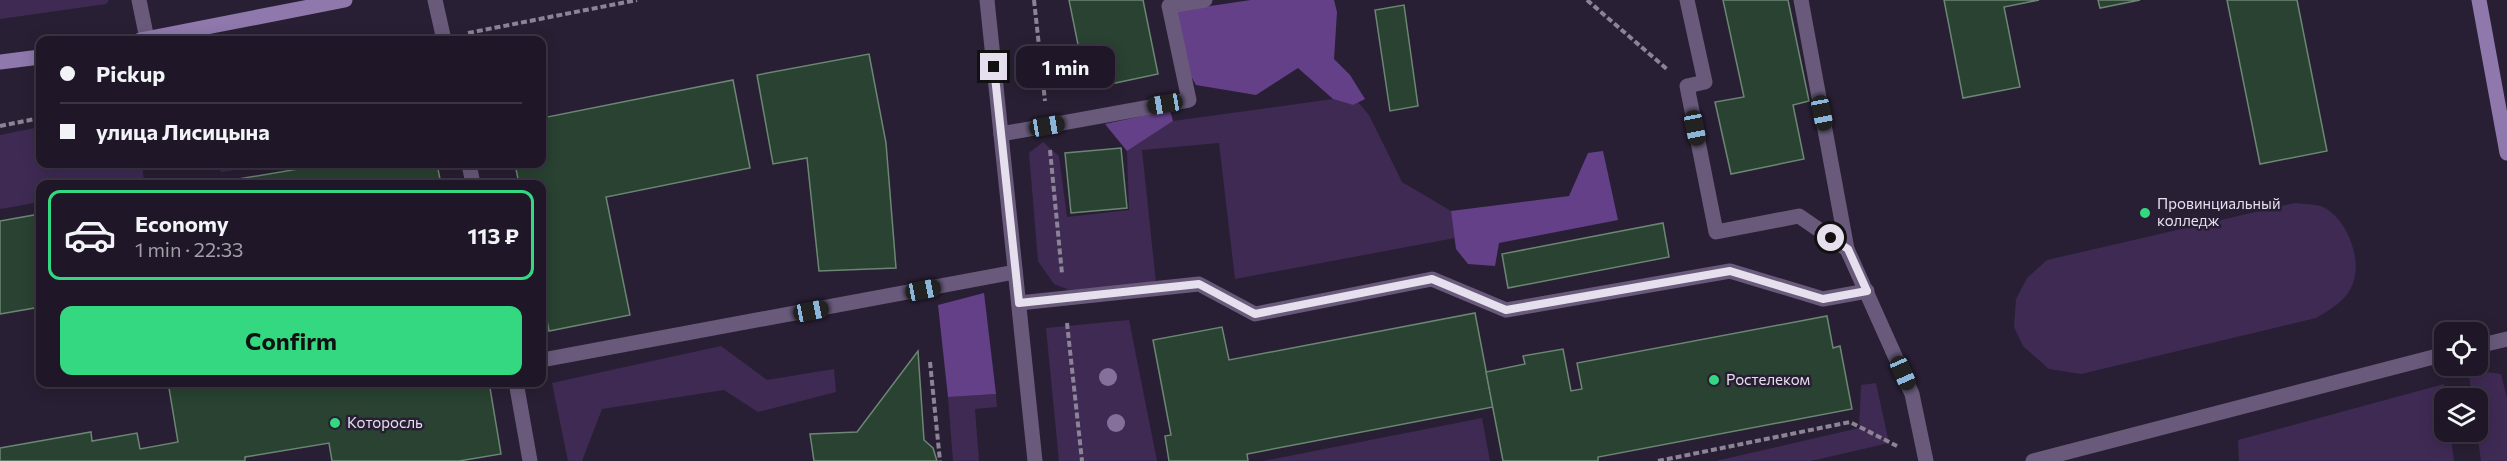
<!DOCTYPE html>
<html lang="en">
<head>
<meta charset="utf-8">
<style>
	:root { --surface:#1f1727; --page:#27202f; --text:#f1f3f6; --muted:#a19fa7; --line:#3c3644; --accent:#34d881 }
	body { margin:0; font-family:Commissioner,sans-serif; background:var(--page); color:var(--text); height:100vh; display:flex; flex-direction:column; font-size:22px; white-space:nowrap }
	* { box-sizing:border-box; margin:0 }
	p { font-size:20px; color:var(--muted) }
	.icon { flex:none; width:33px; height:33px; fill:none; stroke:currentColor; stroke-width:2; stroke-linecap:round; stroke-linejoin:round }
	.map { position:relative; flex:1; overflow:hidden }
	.drawer { position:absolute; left:36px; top:180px; width:510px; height:207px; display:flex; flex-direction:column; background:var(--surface); border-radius:12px; box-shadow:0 3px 15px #0003,0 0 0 2px var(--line) }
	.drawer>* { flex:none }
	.top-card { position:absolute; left:36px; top:36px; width:510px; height:132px; border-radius:12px; box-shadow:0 3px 15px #0003,0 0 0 2px var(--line); display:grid; align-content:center; height:132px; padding:0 24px; background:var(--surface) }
	.tools { position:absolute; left:2434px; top:322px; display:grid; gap:12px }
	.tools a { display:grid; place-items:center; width:54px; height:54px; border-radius:12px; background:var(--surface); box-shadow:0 3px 15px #0003,0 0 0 2px var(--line); font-size:30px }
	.end { position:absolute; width:27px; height:27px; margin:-14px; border:8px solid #e6dfee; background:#111; box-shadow:0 0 0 3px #111 }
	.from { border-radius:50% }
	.bubble { position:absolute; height:42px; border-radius:12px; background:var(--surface); box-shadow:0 3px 15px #0003,0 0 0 2px var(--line); font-size:20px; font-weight:700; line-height:42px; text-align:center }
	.car { position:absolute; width:18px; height:36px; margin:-18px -9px; border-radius:8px; box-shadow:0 0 4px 2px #0007; background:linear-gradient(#222 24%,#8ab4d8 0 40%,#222 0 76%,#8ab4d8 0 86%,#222 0) }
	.top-card b { display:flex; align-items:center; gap:21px; height:57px; font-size:22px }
	.top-card b+b { border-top:2px solid var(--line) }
	.top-card i { width:15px; height:15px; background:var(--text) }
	ul { padding:10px 0 0; list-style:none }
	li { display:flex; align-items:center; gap:18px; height:90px; margin:0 12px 9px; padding:0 12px; border:3px solid transparent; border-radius:12px }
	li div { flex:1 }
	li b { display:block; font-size:22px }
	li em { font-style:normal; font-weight:700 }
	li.current { border-color:var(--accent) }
	li>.icon { width:54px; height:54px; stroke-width:1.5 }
	.button { display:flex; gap:12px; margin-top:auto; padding:12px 24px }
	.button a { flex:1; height:69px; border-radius:12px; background:var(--accent); color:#111; font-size:24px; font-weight:700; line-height:69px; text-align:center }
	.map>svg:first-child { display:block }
</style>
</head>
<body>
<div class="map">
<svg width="2507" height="461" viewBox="0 0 2507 461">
	<rect width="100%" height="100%" fill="#291f34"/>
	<g fill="#3f2a54">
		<path d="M 0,0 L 109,0 L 106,4 L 0,19 Z"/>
		<path d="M 1333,99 L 1353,105 L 1358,102 L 1369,115 L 1402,182 L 1451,211 L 1455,238 L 1235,279 L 1219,143 L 1142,150 L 1156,283 L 1069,290 L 1054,284 L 1038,261 L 1029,153 L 1043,142 L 1059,156 L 1067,217 L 1129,210 L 1127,151 L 1173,121 Z"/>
		<path d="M 40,127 L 40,164 L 142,164 L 144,182 L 130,184 L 40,184 L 40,202 L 0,209 L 0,135 Z"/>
		<path d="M 219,164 L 280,164 L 221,172 Z"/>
		<path d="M 2295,203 C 2303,204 2316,204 2323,207 C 2346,218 2361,256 2354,280 C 2349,299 2331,309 2316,318 L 2081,374 L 2049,369 L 2023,346 L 2014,327 L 2016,299 L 2027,278 L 2047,260 Z"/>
		<path d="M 1129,320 L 1157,461 L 1059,461 L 1046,328 Z"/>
		<path d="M 721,346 L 767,380 L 834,369 L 836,392 L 758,412 L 724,390 L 602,409 L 582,461 L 568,461 L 552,383 Z"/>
		<path d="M 2487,372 L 2501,374 L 2507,398 L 2507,461 L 2481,461 L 2477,432 L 2478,399 L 2472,399 L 2469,376 Z"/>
		<path d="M 1876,383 L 1889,443 L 1811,461 L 1716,461 L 1859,428 L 1861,385 Z"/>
		<path d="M 2444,384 L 2445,432 L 2450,432 L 2454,461 L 2239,461 L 2238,440 Z"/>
		<path d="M 996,394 L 997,407 L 975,409 L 979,461 L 953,461 L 948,397 Z"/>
		<path d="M 1482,418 L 1490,461 L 1263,461 Z"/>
	</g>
	<g fill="#644089">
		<path d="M 1251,0 L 1334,0 L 1337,12 L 1334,59 L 1350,75 L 1365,99 L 1353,105 L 1333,99 L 1298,68 L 1256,95 L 1196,85 L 1187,69 L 1176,11 Z"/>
		<path d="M 1170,110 L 1173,121 L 1127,151 L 1105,124 Z"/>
		<path d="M 1603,151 L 1618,220 L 1499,243 L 1495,266 L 1468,264 L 1456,249 L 1451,211 L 1569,196 L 1588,153 Z"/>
		<path d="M 984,293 L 996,394 L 948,397 L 938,305 Z"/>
	</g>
	<g fill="#294231" stroke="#6c8674" stroke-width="1.5">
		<path d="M 1069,0 L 1143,0 L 1158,74 L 1087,89 Z"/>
		<path d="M 1723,0 L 1788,0 L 1809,101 L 1793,105 L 1804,159 L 1731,174 L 1715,102 L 1744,97 Z"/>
		<path d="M 1944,0 L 2039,0 L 2004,7 L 2020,87 L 1963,98 Z"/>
		<path d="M 2098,0 L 2140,0 L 2100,8 Z"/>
		<path d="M 2227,0 L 2297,0 L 2327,151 L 2260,164 Z"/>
		<path d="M 1404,5 L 1418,106 L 1390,111 L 1375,10 Z"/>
		<path d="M 869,54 L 886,143 L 896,268 L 819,271 L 807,158 L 773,164 L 757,75 Z"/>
		<path d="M 733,80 L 750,168 L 606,197 L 630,315 L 549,331 L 542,294 L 542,184 L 519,184 L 515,164 L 542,164 L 542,118 Z"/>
		<path d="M 1121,148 L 1127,208 L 1071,213 L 1065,153 Z"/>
		<path d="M 328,164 L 437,164 L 441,184 L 209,184 Z"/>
		<path d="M 40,214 L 40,307 L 0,314 L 0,221 Z"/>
		<path d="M 1663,223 L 1669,257 L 1508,288 L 1502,254 Z"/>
		<path d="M 1475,313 L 1493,407 L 1247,454 L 1248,461 L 1169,461 L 1165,436 L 1171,435 L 1153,340 L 1222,327 L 1229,360 Z"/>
		<path d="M 1827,316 L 1833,348 L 1840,346 L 1852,409 L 1598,457 L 1598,461 L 1503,461 L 1486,372 L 1525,364 L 1523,356 L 1563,349 L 1571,391 L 1582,389 L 1577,363 Z"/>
		<path d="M 918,351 L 924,440 L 933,448 L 937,461 L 814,461 L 810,434 L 857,432 Z"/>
		<path d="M 168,382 L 489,382 L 501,454 L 459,461 L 332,461 L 329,443 L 245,457 L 245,461 L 0,461 L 0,448 L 91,432 L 92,441 L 137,433 L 140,449 L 178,442 Z"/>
	</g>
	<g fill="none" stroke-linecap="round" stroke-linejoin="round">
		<g stroke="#8c8496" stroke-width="4" stroke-dasharray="6 3" stroke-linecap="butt">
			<path d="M 1034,0 L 1045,101"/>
			<path d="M 1587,0 L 1668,70"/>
			<path d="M 468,33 L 637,0"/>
			<path d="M 0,126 L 40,118"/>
			<path d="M 1050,150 L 1062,274"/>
			<path d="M 1067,323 L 1082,461"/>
			<path d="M 930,362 L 940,461"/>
			<path d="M 1658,461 L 1850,422 L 1897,446"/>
		</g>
		<g stroke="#695a7b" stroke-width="15">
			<path d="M 139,0 L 147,39"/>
			<path d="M 435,0 L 444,40"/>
			<path d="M 1687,0 L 1705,82 L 1687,86 L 1716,232 L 1799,216 L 1847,249"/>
			<path d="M 1801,0 L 1847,249 L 1912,394 L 1926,461"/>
			<path d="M 1001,134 L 1189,100 L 1169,6 L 1205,0"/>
			<path d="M 469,164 L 473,184"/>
			<path d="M 1019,303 L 1199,284 L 1255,314 L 1432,279 L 1506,310 L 1730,271 L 1823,299 L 1867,291"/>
			<path d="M 2478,346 L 2507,339"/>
			<path d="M 542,360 L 1015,272"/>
			<path d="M 516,382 L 530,461"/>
			<path d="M 2033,461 L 2445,354"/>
		</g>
		<path stroke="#695a7b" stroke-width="15" d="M 987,0 L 1035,461"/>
		<g stroke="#8f78ac" stroke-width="15">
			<path d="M 2479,0 L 2507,153"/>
			<path d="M 140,40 L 345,0"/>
			<path d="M 0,62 L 40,57"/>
		</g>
	</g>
	<g fill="#84709b">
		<circle cx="1108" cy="377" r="9"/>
		<circle cx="1116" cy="423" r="9"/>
	</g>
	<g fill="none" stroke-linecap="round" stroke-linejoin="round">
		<path stroke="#e6dfee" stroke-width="8" d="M 994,67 L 1019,303 L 1199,284 L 1255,314 L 1432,279 L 1506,310 L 1730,271 L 1823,299 L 1867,291 L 1848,249 L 1831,238"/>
	</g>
	<g fill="#34d881" stroke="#291f34" stroke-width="2">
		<circle cx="2145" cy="213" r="6"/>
		<circle cx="1714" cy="380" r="6"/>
		<circle cx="335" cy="423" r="6"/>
	</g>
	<g text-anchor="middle" stroke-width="5" stroke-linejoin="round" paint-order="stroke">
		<g font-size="15" fill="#e6dfee" stroke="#291f34" text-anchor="start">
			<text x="2157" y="209">Провинциальный<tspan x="2157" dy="17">колледж</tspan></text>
			<text x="1726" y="385">Ростелеком</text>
			<text x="347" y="428">Которосль</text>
		</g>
	</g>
</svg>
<div class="tools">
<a><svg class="icon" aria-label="locate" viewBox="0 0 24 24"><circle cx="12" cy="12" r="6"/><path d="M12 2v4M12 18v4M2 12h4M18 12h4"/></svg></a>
<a><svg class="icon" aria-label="layers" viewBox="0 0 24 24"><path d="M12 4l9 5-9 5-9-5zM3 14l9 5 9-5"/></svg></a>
</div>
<i class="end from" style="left:1831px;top:238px"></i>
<i class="end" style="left:994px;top:67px"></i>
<div class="bubble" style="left:1016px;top:46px;width:99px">1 min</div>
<i class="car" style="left:1165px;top:104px;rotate:260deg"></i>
<i class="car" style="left:1822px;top:113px;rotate:169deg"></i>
<i class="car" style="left:1047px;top:126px;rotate:80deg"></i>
<i class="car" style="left:1695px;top:128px;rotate:169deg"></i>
<i class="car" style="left:923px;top:290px;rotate:79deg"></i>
<i class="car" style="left:811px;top:311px;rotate:79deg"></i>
<i class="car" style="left:1903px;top:373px;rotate:156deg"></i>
<div class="top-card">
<b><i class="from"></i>Pickup</b>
<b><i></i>улица Лисицына</b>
</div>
<section class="drawer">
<ul>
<li class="current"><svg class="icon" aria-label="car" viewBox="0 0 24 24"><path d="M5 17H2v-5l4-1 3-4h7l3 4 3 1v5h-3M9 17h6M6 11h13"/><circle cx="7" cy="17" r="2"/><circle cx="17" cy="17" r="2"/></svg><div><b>Economy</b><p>1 min · 22:33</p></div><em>113 ₽</em></li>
</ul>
<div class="button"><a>Confirm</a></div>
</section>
</div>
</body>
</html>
